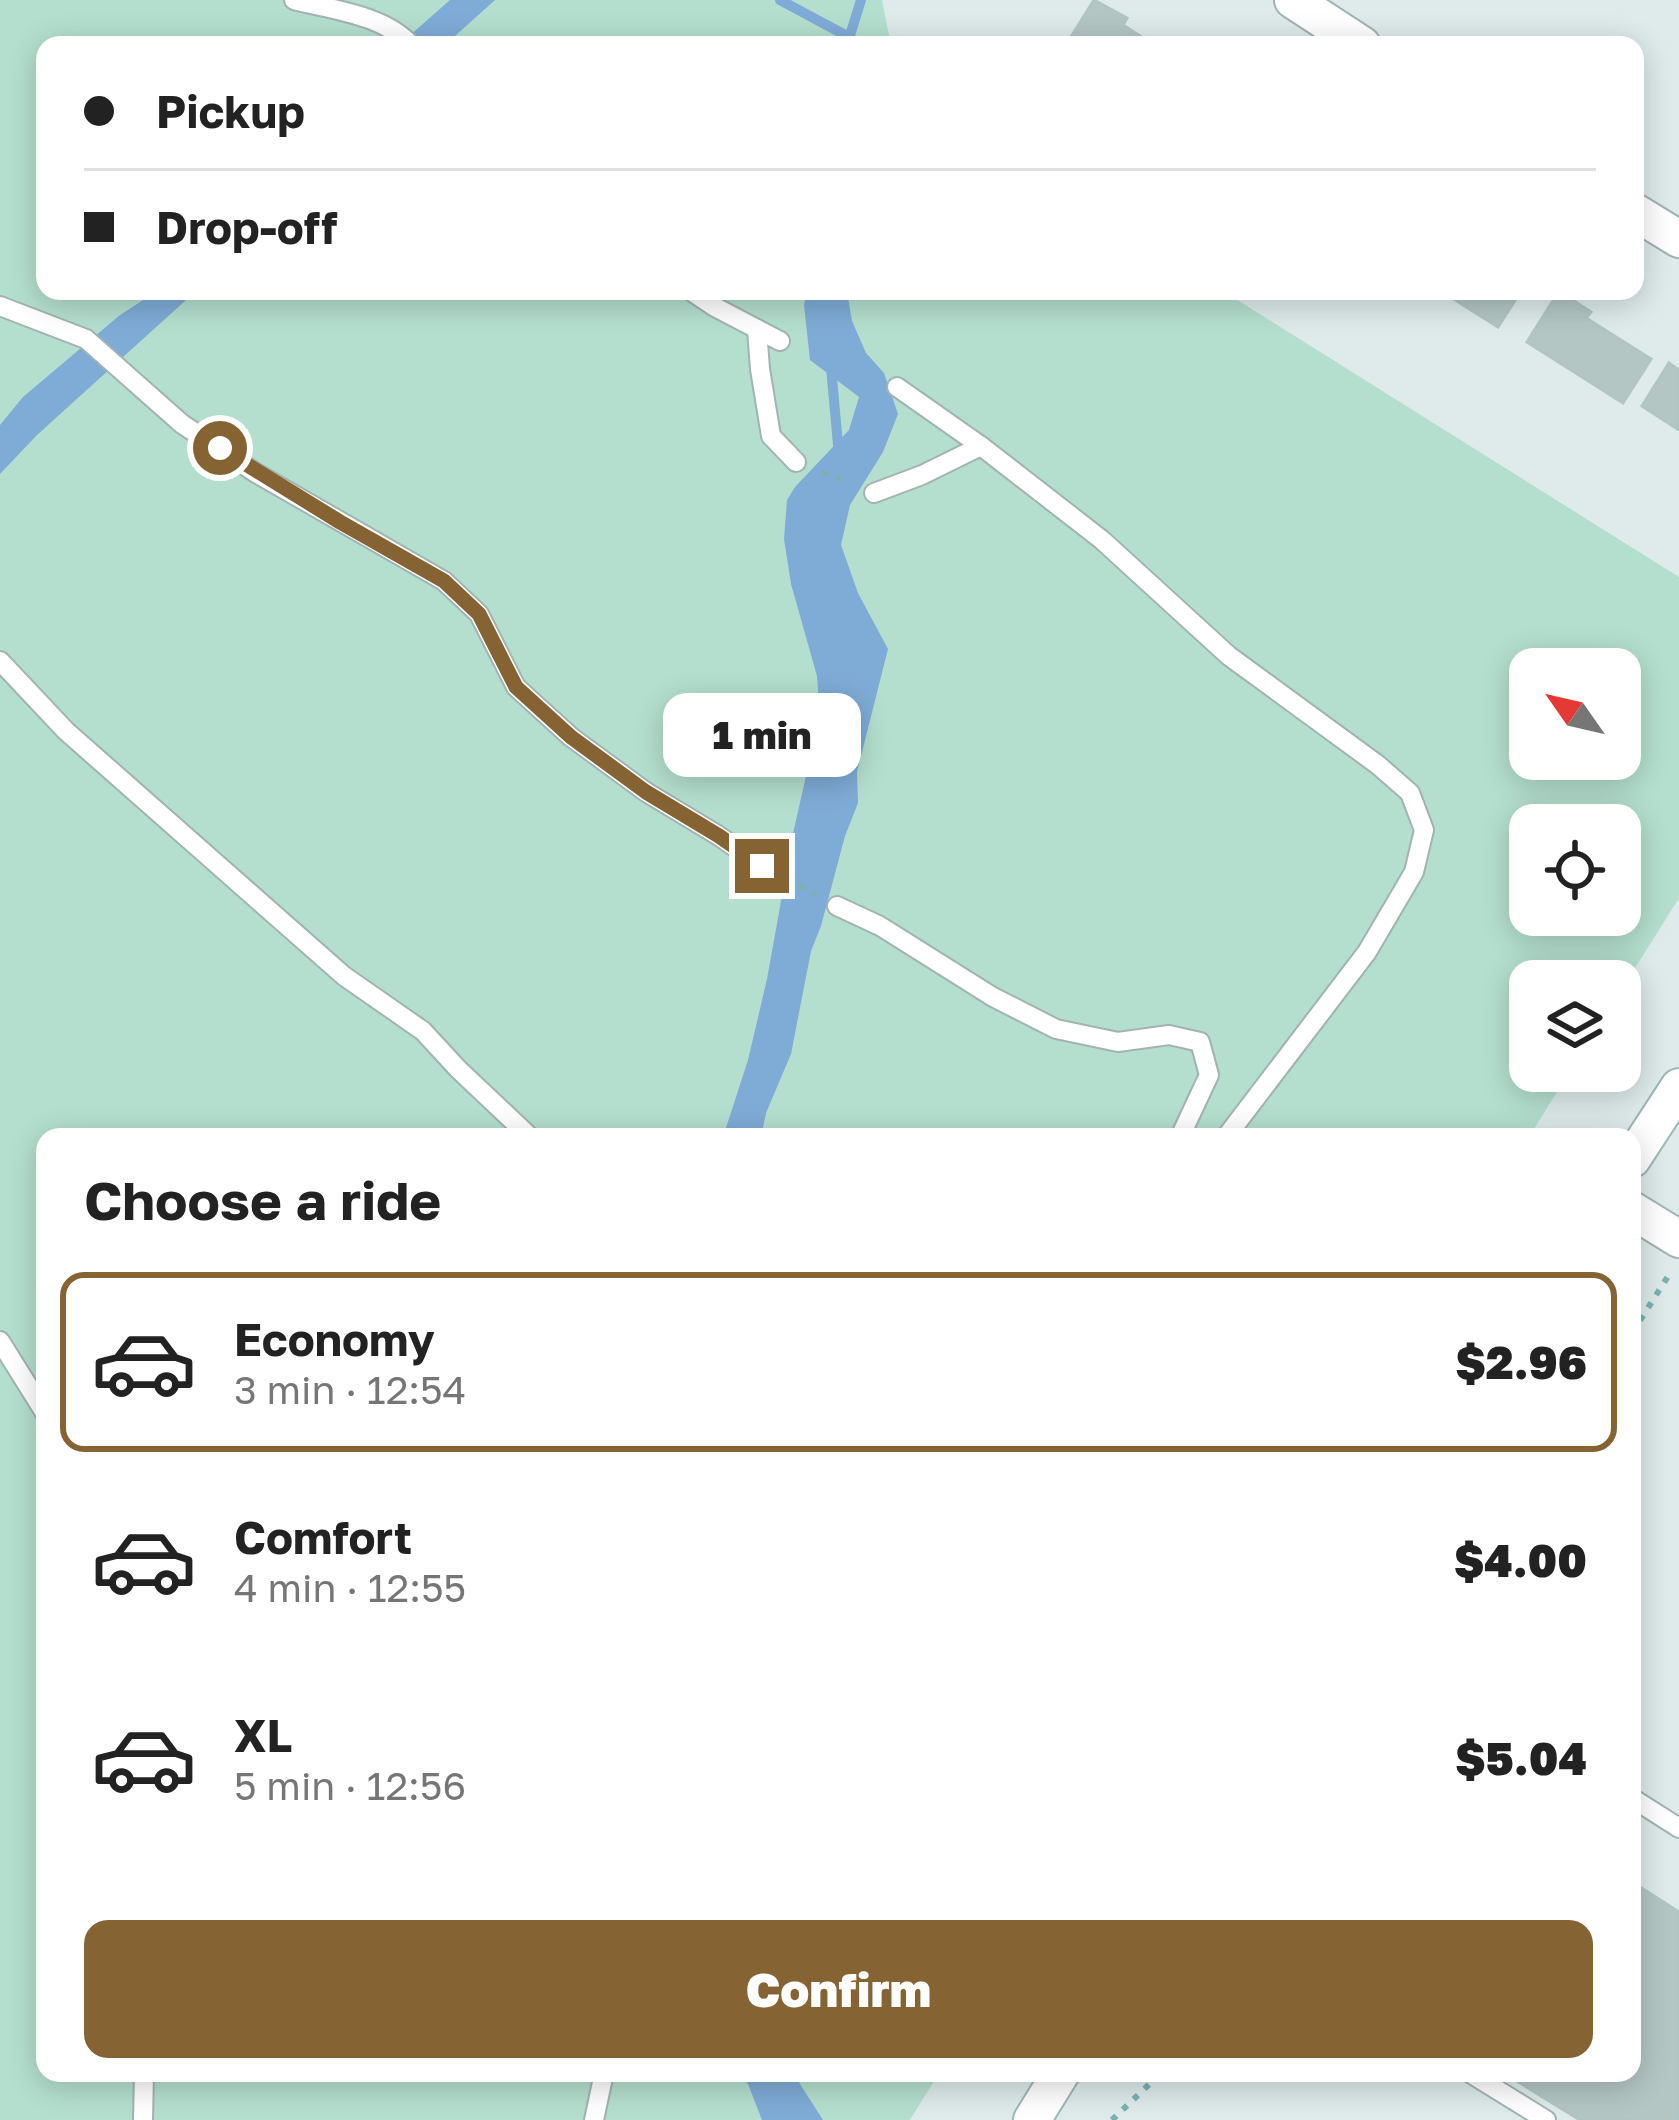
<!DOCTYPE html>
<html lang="en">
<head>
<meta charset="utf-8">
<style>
	:root { --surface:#fff; --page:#f2f2f2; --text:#222; --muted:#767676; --line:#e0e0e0; --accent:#856333 }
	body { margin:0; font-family:"Golos Text",sans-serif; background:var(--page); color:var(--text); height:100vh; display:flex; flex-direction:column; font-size:45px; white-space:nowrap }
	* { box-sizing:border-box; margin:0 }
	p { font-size:39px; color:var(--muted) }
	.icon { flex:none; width:66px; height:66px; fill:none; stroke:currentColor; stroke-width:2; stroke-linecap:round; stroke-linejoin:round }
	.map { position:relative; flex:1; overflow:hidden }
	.side { position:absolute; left:36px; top:1128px; width:1605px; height:954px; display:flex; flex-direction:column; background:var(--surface); border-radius:24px; box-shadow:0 6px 30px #0003 }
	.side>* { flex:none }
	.hud { position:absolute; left:36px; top:36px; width:1608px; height:264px; border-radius:24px; box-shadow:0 6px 30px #0003; display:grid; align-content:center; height:264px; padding:0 48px; background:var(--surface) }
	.needle { width:78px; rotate:304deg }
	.tools { position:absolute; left:1509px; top:648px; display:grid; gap:24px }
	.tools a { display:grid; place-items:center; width:132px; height:132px; border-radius:24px; background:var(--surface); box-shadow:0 6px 30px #0003; font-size:60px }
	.end { position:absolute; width:54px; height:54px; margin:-27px; border:15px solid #856333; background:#fff; box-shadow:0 0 0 6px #fff }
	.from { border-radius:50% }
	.bubble { position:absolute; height:84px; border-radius:24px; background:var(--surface); box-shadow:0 6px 30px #0003; font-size:39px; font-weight:800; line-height:84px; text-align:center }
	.hud b { display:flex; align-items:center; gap:42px; height:114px; font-size:45px }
	.hud b+b { border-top:3px solid var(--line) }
	.hud i { width:30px; height:30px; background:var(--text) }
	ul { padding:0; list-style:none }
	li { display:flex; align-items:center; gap:36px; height:180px; margin:0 24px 18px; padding:0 24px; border:6px solid transparent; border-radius:24px }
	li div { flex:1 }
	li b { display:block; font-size:45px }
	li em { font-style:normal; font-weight:800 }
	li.active { border-color:var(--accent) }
	li>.icon { width:108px; height:108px; stroke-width:1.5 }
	h2 { padding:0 48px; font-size:54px; line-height:144px }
	.action { display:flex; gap:24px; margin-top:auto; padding:24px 48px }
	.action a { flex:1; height:138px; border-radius:24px; background:var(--accent); color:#fff; font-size:48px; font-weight:800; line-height:138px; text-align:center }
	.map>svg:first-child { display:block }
</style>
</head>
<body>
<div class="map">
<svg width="1679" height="2120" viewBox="0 0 1679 2120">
	<rect width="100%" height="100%" fill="#deebea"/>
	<path fill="#b4dfce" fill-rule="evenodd" d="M 0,0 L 882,0 L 891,45 L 45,45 L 45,291 L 1223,291 L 1679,577 L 1679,898 L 1620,992 L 1620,981 L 1530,981 L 1530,1071 L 1570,1071 L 1529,1137 L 45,1137 L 45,2073 L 939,2073 L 910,2120 L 0,2120 ZM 1530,669 L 1620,669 L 1620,759 L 1530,759 ZM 1530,825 L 1620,825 L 1620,915 L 1530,915 Z"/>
	<g fill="#7facd7">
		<path d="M 450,0 L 495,0 L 445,45 L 399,45 Z"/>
		<path d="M 157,291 L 196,291 L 37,435 L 0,474 L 0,425 L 23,397 L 120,315 Z"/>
		<path d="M 807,291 L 847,291 L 852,321 L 866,353 L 884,373 L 898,414 L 883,452 L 850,505 L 841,545 L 858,593 L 888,649 L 857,772 L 858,803 L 845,836 L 821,926 L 811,951 L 791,1054 L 766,1113 L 761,1137 L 723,1137 L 748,1060 L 767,979 L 794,829 L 820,715 L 817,676 L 791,584 L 784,539 L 787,500 L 795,487 L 849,430 L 859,397 L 810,360 L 804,305 Z"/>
		<path d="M 740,2073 L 793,2073 L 823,2120 L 762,2120 L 748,2084 Z"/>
	</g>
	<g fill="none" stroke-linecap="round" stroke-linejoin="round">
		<g stroke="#7facd7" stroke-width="10">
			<path d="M 780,0 L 849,37"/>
			<path d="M 847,45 L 861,0"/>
			<path d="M 831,367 L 839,456"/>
		</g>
	</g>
	<g fill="#b3c6c4" stroke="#b0c5c4" stroke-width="3">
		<path d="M 1094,0 L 1127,18 L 1123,25 L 1154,45 L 1066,45 Z"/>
		<path d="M 1441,291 L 1521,291 L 1498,327 Z"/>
		<path d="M 1559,291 L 1591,312 L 1586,318 L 1651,359 L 1623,403 L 1527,342 Z"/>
		<path d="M 1669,363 L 1679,370 L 1679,430 L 1642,406 Z"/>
		<path d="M 1632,1882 L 1679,1912 L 1679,2120 L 1580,2120 L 1504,2073 L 1632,2073 Z"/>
	</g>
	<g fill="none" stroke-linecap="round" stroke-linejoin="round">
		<g stroke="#a1b3b3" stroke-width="22">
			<g id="service">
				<path d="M 294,0 C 333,10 384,15 411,45"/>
				<path d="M 691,291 L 715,307 L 780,341"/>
				<path d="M 0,306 L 86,339 L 182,424 L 256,473 L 444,581 L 479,614 L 516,687 L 571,737 L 646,792 L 719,836 L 762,866"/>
				<path d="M 757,329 L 760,369 L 771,436 L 796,462"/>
				<path d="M 897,387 L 981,446 L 1102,540 L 1229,656 L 1378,765 L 1410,793 L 1424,830 L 1414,872 L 1367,952 L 1226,1137"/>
				<path d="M 874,493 L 922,475 L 981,446"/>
				<path d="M 0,661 L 66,731 L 344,976 L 423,1031 L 458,1069 L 530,1137"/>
				<path d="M 837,906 L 880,926 L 993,997 L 1056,1029 L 1118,1042 L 1169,1035 L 1200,1042 L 1209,1075 L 1180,1137"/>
				<path d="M 0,1341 L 45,1413"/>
				<path d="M 1632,1798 L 1679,1828"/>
				<path d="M 1470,2073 L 1546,2120"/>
				<path d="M 143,2120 L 144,2073"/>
				<path d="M 594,2120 L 604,2073"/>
			</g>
		</g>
		<g stroke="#a1b3b3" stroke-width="40">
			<g id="minor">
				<path d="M 1293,0 L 1362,45"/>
				<path d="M 1635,212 L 1679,239"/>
				<path d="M 1632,1210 L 1679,1239"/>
			</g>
		</g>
		<g stroke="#9cb8b7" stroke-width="40">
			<g id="secondary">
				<path d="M 1632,1159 L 1679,1087"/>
				<path d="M 1032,2120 L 1061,2073"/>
			</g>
		</g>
		<g stroke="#7bb1b2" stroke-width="6" stroke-dasharray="6 9" stroke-linecap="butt">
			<path d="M 822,472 L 849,483"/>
			<path d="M 786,879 L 817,895"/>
			<path d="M 1632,1333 L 1672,1270"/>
			<path d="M 1112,2120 L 1161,2073"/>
		</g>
		<use href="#service" stroke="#fff" stroke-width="18"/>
		<use href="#minor" stroke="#fff" stroke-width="36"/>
		<use href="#secondary" stroke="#fff" stroke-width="36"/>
	</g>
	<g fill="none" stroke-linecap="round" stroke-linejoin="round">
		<path stroke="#856333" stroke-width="15" d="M 220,448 L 340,522 L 444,581 L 479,614 L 516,687 L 571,737 L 646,792 L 719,836 L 762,866"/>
	</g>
</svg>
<div class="tools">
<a><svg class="needle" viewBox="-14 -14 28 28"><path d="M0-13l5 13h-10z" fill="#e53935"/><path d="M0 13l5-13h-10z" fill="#767676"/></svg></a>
<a><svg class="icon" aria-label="locate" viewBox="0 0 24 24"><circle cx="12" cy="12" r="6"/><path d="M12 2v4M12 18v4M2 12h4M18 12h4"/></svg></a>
<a><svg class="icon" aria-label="layers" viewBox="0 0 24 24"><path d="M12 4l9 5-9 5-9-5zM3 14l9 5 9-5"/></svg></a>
</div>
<i class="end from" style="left:220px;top:448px"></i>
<i class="end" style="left:762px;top:866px"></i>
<div class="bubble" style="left:663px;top:693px;width:198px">1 min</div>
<div class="hud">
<b><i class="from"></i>Pickup</b>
<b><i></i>Drop-off</b>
</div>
<section class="side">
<h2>Choose a ride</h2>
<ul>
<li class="active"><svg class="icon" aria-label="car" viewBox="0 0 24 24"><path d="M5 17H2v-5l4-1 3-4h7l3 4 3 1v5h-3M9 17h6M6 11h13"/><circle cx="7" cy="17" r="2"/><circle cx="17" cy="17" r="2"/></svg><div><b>Economy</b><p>3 min · 12:54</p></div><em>$2.96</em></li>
<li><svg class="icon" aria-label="car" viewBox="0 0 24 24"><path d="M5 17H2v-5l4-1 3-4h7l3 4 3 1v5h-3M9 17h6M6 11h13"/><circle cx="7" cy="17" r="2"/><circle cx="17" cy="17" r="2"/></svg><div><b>Comfort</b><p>4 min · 12:55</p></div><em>$4.00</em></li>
<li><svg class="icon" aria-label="car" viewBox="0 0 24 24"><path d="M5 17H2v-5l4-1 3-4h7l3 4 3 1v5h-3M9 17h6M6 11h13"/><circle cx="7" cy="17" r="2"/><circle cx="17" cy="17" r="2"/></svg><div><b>XL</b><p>5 min · 12:56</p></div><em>$5.04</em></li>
</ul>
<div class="action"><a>Confirm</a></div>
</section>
</div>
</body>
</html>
